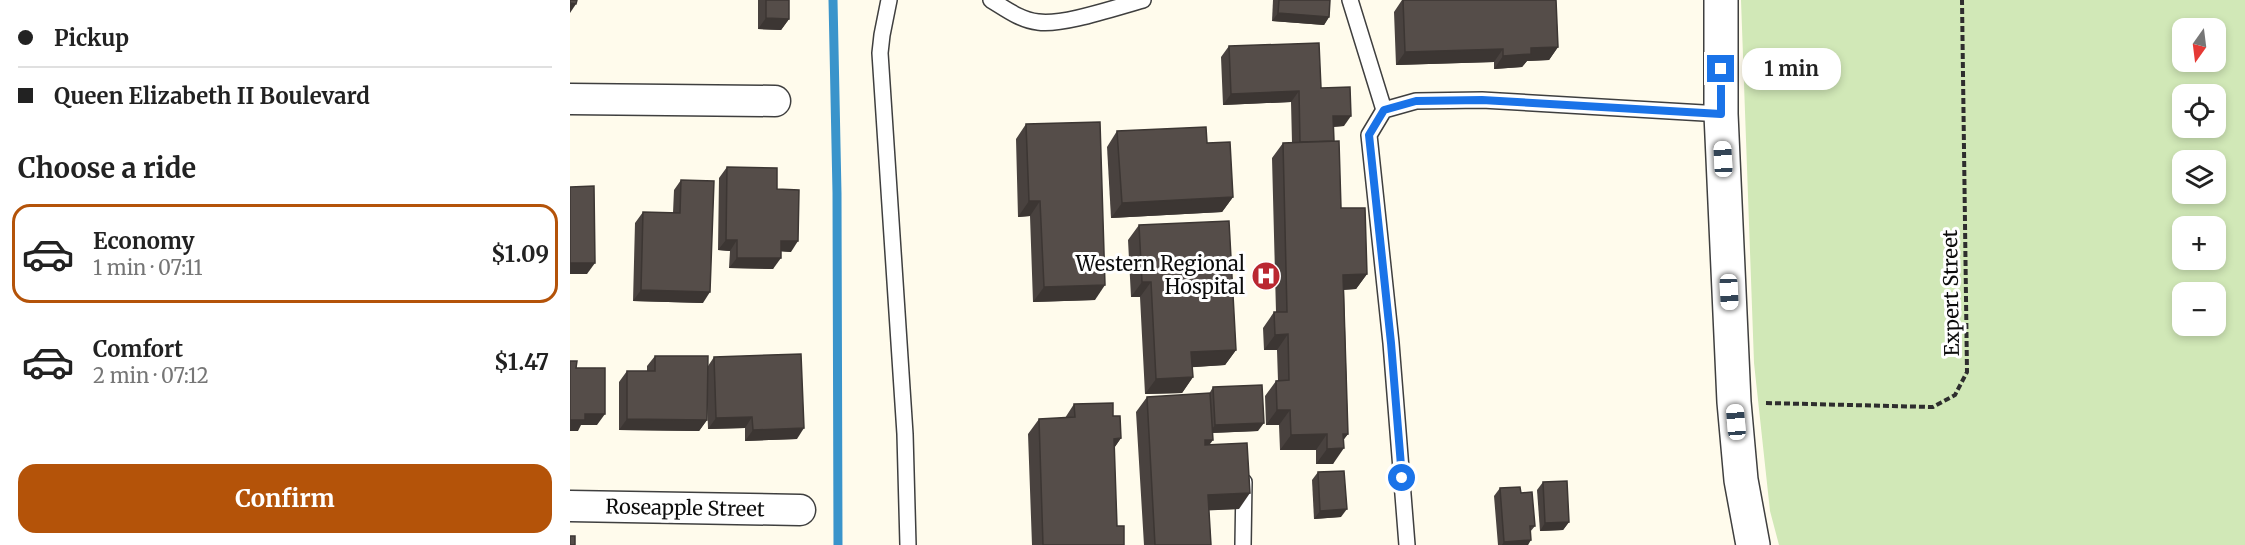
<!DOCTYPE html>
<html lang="en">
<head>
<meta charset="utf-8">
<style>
	:root { --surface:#fff; --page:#f2f2f2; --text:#222; --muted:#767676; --line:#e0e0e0; --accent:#b45309 }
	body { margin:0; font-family:Merriweather,serif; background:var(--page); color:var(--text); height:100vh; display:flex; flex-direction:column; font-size:22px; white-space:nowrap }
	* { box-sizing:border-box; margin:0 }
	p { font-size:20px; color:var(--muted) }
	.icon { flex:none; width:33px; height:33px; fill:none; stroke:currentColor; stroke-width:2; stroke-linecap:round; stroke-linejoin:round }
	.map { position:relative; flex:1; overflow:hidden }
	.sheet { display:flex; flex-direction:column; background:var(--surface); width:570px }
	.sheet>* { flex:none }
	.guide { display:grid; align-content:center; height:132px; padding:0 18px; background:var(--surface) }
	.needle { width:39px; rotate:194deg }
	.buttons { position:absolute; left:1602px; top:18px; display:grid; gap:12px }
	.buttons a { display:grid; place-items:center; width:54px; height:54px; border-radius:12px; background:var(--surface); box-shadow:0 3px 9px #0003; font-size:30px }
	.end { position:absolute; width:27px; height:27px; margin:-14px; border:8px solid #1a73e8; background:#fff; box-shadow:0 0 0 3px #fff }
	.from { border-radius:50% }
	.bubble { position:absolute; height:42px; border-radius:18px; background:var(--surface); box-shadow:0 3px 9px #0003; font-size:20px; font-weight:700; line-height:42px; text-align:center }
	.car { position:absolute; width:18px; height:36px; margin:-18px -9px; border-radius:8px; box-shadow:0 0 4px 2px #0007; background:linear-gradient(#fff 24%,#345 0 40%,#fff 0 76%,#345 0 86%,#fff 0) }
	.guide b { display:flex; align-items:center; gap:21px; height:57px; font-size:22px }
	.guide b+b { border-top:2px solid var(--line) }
	.guide i { width:15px; height:15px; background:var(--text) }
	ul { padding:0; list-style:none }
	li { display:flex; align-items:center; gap:18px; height:99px; margin:0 12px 9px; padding:0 6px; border:3px solid transparent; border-radius:18px }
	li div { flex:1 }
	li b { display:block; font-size:22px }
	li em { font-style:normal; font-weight:700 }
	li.selected { border-color:var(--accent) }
	li>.icon { width:54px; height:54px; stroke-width:1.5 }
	h2 { padding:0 18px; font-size:27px; line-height:72px }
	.action { display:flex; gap:12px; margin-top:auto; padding:12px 18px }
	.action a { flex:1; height:69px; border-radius:18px; background:var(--accent); color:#fff; font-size:24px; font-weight:700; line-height:69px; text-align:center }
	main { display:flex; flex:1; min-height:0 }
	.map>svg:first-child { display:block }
</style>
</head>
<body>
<main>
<section class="sheet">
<div class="guide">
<b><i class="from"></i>Pickup</b>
<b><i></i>Queen Elizabeth II Boulevard</b>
</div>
<h2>Choose a ride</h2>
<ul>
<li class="selected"><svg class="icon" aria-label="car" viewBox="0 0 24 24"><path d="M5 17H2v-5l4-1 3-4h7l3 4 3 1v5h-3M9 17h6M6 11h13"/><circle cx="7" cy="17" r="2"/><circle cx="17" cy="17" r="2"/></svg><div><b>Economy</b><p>1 min · 07:11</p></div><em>$1.09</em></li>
<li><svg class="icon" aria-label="car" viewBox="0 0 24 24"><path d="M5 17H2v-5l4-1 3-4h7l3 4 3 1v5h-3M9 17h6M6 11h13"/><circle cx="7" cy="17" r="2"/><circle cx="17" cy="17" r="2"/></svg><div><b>Comfort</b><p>2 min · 07:12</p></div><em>$1.47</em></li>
</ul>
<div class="action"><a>Confirm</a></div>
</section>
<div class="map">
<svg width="1675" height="545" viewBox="0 0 1675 545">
	<rect width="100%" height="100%" fill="#fffbec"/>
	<path fill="#d1e8b7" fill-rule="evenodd" d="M 1171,0 L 1675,0 L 1675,545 L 1209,545 L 1200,511 L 1184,363 ZM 1612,28 L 1646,28 L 1646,62 L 1612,62 ZM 1612,94 L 1646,94 L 1646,128 L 1612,128 ZM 1612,160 L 1646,160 L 1646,194 L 1612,194 ZM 1612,226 L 1646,226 L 1646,260 L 1612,260 ZM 1612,292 L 1646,292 L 1646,326 L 1612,326 Z"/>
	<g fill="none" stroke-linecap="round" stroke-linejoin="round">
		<path stroke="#3a94cb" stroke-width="9" d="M 263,0 L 267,193 L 268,545"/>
		<g stroke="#3f3f3f" stroke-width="18">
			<g id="service">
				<path d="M 319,0 L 312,35 L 310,53 L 335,434 L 338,545"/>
				<path d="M 421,0 C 436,9 450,20 468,22 C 492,26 547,7 573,0"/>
				<path d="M 780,0 L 814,110"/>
				<path d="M 673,545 L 674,482"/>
				<path d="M 837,545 L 821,343 L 799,135 L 814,110 L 846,101 L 912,100 L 1151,114"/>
			</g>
		</g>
		<g stroke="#3f3f3f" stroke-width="33">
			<g id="minor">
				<path d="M 0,99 L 205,101"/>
				<path d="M 0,506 L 230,510"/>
			</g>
		</g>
		<g stroke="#3f3f3f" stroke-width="36">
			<path id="tertiary" d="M 1151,0 L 1151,114 L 1164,402 L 1171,480 L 1183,545"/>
		</g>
		<path stroke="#2e2e2e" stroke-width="4" stroke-dasharray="6 3" stroke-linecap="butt" d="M 1196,403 L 1363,407 L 1385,395 L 1397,372 L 1392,0"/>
		<use href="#service" stroke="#fff" stroke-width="15"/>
		<use href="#minor" stroke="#fff" stroke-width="30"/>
		<use href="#tertiary" stroke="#fff" stroke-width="33"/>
	</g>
	<g fill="#49423f">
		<path d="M 188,0 L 219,0 L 219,19 L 211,30 L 188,29 Z"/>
		<path d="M 703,0 L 760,0 L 759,17 L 754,25 L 702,21 Z"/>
		<path d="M 832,0 L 986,0 L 988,47 L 979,60 L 957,61 L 952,67 L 924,69 L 924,62 L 826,65 L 824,12 Z"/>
		<path d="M 659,46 L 751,88 L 774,126 L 764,127 L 764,141 L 771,208 L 797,274 L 786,289 L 774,290 L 778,434 L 774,439 L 763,464 L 746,464 L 746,450 L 710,450 L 709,425 L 696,425 L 695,396 L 706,381 L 708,381 L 707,350 L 694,350 L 693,328 L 704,312 L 706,312 L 702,158 L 713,143 L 722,143 L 721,102 L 653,105 L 651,57 Z"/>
		<path d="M 456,124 L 525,300 L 463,302 L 460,216 L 448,217 L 446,139 Z"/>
		<path d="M 547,131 L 637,143 L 663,197 L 652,212 L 541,218 L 537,147 Z"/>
		<path d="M 157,167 L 207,189 L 221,252 L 211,251 L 203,269 L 159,268 L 160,251 L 148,250 L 149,178 Z"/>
		<path d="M 111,180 L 133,303 L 63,301 L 65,223 L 73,212 L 103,213 L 104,190 Z"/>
		<path d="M 569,225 L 666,350 L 655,365 L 622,367 L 623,377 L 612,393 L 575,394 L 570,297 L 561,297 L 558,240 Z"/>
		<path d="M 85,356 L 138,366 L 144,357 L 227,439 L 175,441 L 175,428 L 138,429 L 137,398 L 137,420 L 129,431 L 49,430 L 49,382 L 57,371 L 77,371 L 77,366 Z"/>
		<path d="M 643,387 L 688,431 L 642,433 L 639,445 L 669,509 L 639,510 L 641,545 L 574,545 L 566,412 L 577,397 L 639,394 Z"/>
		<path d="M 504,404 L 543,416 L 551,438 L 544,448 L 547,526 L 554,545 L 462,545 L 458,434 L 469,419 L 495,418 Z"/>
		<path d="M 748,472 L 771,517 L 744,519 L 742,480 Z"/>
		<path d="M 973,482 L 999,522 L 993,530 L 970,531 L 967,490 Z"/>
		<path d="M 930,488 L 951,493 L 965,526 L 960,532 L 958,545 L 928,545 L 924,496 Z"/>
	</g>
	<g fill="#3c3633">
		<path d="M 0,3 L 6,4 L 0,13 Z"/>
		<path d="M 708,13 L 759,17 L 754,25 L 702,21 Z"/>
		<path d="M 196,18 L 219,19 L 211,30 L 188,29 Z"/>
		<path d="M 988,47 L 979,60 L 957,61 L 952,67 L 924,69 L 933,56 L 961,48 Z"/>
		<path d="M 933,49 L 924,62 L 826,65 L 835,52 Z"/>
		<path d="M 729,91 L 721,102 L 653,105 L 661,94 Z"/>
		<path d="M 763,116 L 781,116 L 774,126 L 756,127 Z"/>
		<path d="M 663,197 L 652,212 L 541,218 L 552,203 Z"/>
		<path d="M 459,201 L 470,201 L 460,216 L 448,217 Z"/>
		<path d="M 156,240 L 167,240 L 160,251 L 148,250 Z"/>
		<path d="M 211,241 L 228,241 L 221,252 L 204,251 Z"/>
		<path d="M 167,258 L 211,258 L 203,269 L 159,268 Z"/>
		<path d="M 0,263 L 25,263 L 17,274 L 0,274 Z"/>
		<path d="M 797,274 L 786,289 L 762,290 L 773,275 Z"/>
		<path d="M 572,282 L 581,282 L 570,297 L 561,297 Z"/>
		<path d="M 535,285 L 525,300 L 463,302 L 474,287 Z"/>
		<path d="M 71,290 L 140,292 L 133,303 L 63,301 Z"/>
		<path d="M 718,334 L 707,350 L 694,350 L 705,335 Z"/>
		<path d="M 666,350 L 655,365 L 611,368 L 621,352 Z"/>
		<path d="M 623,377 L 612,393 L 575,394 L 586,379 Z"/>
		<path d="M 707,410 L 720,410 L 709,425 L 696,425 Z"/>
		<path d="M 15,414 L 35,414 L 27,425 L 11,425 L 8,431 L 0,431 L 0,420 Z"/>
		<path d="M 182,417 L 175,428 L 138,429 L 146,418 Z"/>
		<path d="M 57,419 L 137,420 L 129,431 L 49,430 Z"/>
		<path d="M 694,423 L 688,431 L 639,433 L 645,425 Z"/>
		<path d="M 234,428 L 227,439 L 175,441 L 183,430 Z"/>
		<path d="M 757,434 L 746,450 L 710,450 L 721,435 Z"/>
		<path d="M 773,434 L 778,434 L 767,448 L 774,448 L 763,464 L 746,464 L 757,449 Z"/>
		<path d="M 551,438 L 540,454 L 544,439 Z"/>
		<path d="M 635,440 L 643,440 L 632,455 Z"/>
		<path d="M 680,493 L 669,509 L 627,511 L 638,495 Z"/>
		<path d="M 777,509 L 771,517 L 744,519 L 750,511 Z"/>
		<path d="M 999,522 L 993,530 L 970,531 L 975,523 Z"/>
		<path d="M 961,540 L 958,545 L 932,545 L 934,542 Z"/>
	</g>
	<g fill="#554d49" stroke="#3c3633" stroke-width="1.5">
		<path d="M 0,0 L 7,0 L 6,4 L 0,3 Z"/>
		<path d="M 196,0 L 219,0 L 219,19 L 196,18 Z"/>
		<path d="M 709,0 L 760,0 L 759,17 L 708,13 Z"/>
		<path d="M 833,0 L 986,0 L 988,47 L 961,48 L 961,54 L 933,56 L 933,49 L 835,52 Z"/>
		<path d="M 749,43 L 751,88 L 780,87 L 781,116 L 763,116 L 764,141 L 730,142 L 729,91 L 661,94 L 659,46 Z"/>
		<path d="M 530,122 L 535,285 L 474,287 L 470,201 L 459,201 L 456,124 Z"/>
		<path d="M 636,127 L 637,143 L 660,142 L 663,197 L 552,203 L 547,131 Z"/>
		<path d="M 769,141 L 771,208 L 795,208 L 797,274 L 773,275 L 778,434 L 773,434 L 774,448 L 757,449 L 757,434 L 721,435 L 720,410 L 707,410 L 706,381 L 719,380 L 718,334 L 705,335 L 704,312 L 717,312 L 713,143 Z"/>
		<path d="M 157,167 L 207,168 L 207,189 L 229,190 L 228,241 L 211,241 L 211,258 L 167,258 L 167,240 L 156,240 Z"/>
		<path d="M 111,180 L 144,181 L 140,292 L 71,290 L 73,212 L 110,213 Z"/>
		<path d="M 24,186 L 25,263 L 0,263 L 0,187 Z"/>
		<path d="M 659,221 L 666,350 L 621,352 L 623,377 L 586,379 L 581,282 L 572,282 L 569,225 Z"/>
		<path d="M 231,354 L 234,428 L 183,430 L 182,417 L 146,418 L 144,357 Z"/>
		<path d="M 85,356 L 138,356 L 137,420 L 57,419 L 57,371 L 85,371 Z"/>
		<path d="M 0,361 L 7,361 L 6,368 L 35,368 L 35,414 L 15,414 L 15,420 L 0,420 Z"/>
		<path d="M 692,385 L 694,423 L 645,425 L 643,387 Z"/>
		<path d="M 640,393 L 643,440 L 635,440 L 635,445 L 677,443 L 680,493 L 638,495 L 641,545 L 585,545 L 577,397 Z"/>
		<path d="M 543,403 L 543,416 L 550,416 L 551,438 L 544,439 L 547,526 L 554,526 L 554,545 L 473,545 L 469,419 L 505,417 L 504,404 Z"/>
		<path d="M 774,471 L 777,509 L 750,511 L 748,472 Z"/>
		<path d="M 997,481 L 999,522 L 975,523 L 973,482 Z"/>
		<path d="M 950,487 L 951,493 L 962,492 L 965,526 L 960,526 L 961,540 L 934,542 L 930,488 Z"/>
		<rect x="0" y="536" width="5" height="9"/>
	</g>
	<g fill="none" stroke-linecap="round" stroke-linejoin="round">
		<path stroke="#1a73e8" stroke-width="8" d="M 832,478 L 821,343 L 799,135 L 814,110 L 846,101 L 912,100 L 1151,114 L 1151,69"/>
	</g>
	<defs>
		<g id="hospital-disc" transform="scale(1.5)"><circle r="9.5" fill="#ba2731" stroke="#fff"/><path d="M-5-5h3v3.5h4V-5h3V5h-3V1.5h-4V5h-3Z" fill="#fff"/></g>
	</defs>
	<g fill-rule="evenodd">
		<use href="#hospital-disc" x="696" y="276"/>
	</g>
	<g text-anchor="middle" stroke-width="6" stroke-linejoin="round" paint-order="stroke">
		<g font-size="20" fill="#0c0c0c" stroke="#fff" text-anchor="end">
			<text x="675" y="271">Western Regional<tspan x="675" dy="23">Hospital</tspan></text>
		</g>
		<g font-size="20" fill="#0c0c0c" stroke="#fff">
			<text transform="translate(1381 293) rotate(-91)" y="7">Expert Street</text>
			<text transform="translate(115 508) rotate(1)" y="7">Roseapple Street</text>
		</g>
	</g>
</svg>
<div class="buttons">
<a><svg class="needle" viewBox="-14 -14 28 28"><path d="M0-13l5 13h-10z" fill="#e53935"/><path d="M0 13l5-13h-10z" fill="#767676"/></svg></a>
<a><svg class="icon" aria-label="locate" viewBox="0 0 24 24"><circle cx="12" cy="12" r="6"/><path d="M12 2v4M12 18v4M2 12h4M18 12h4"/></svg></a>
<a><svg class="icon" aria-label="layers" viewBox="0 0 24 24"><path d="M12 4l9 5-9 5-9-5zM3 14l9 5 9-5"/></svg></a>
<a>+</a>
<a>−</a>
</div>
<i class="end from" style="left:832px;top:478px"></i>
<i class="end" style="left:1151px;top:69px"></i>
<div class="bubble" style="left:1172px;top:48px;width:99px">1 min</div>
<i class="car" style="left:1153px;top:159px;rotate:357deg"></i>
<i class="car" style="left:1159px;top:292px;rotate:177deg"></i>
<i class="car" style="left:1166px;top:422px;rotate:355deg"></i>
</div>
</main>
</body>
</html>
